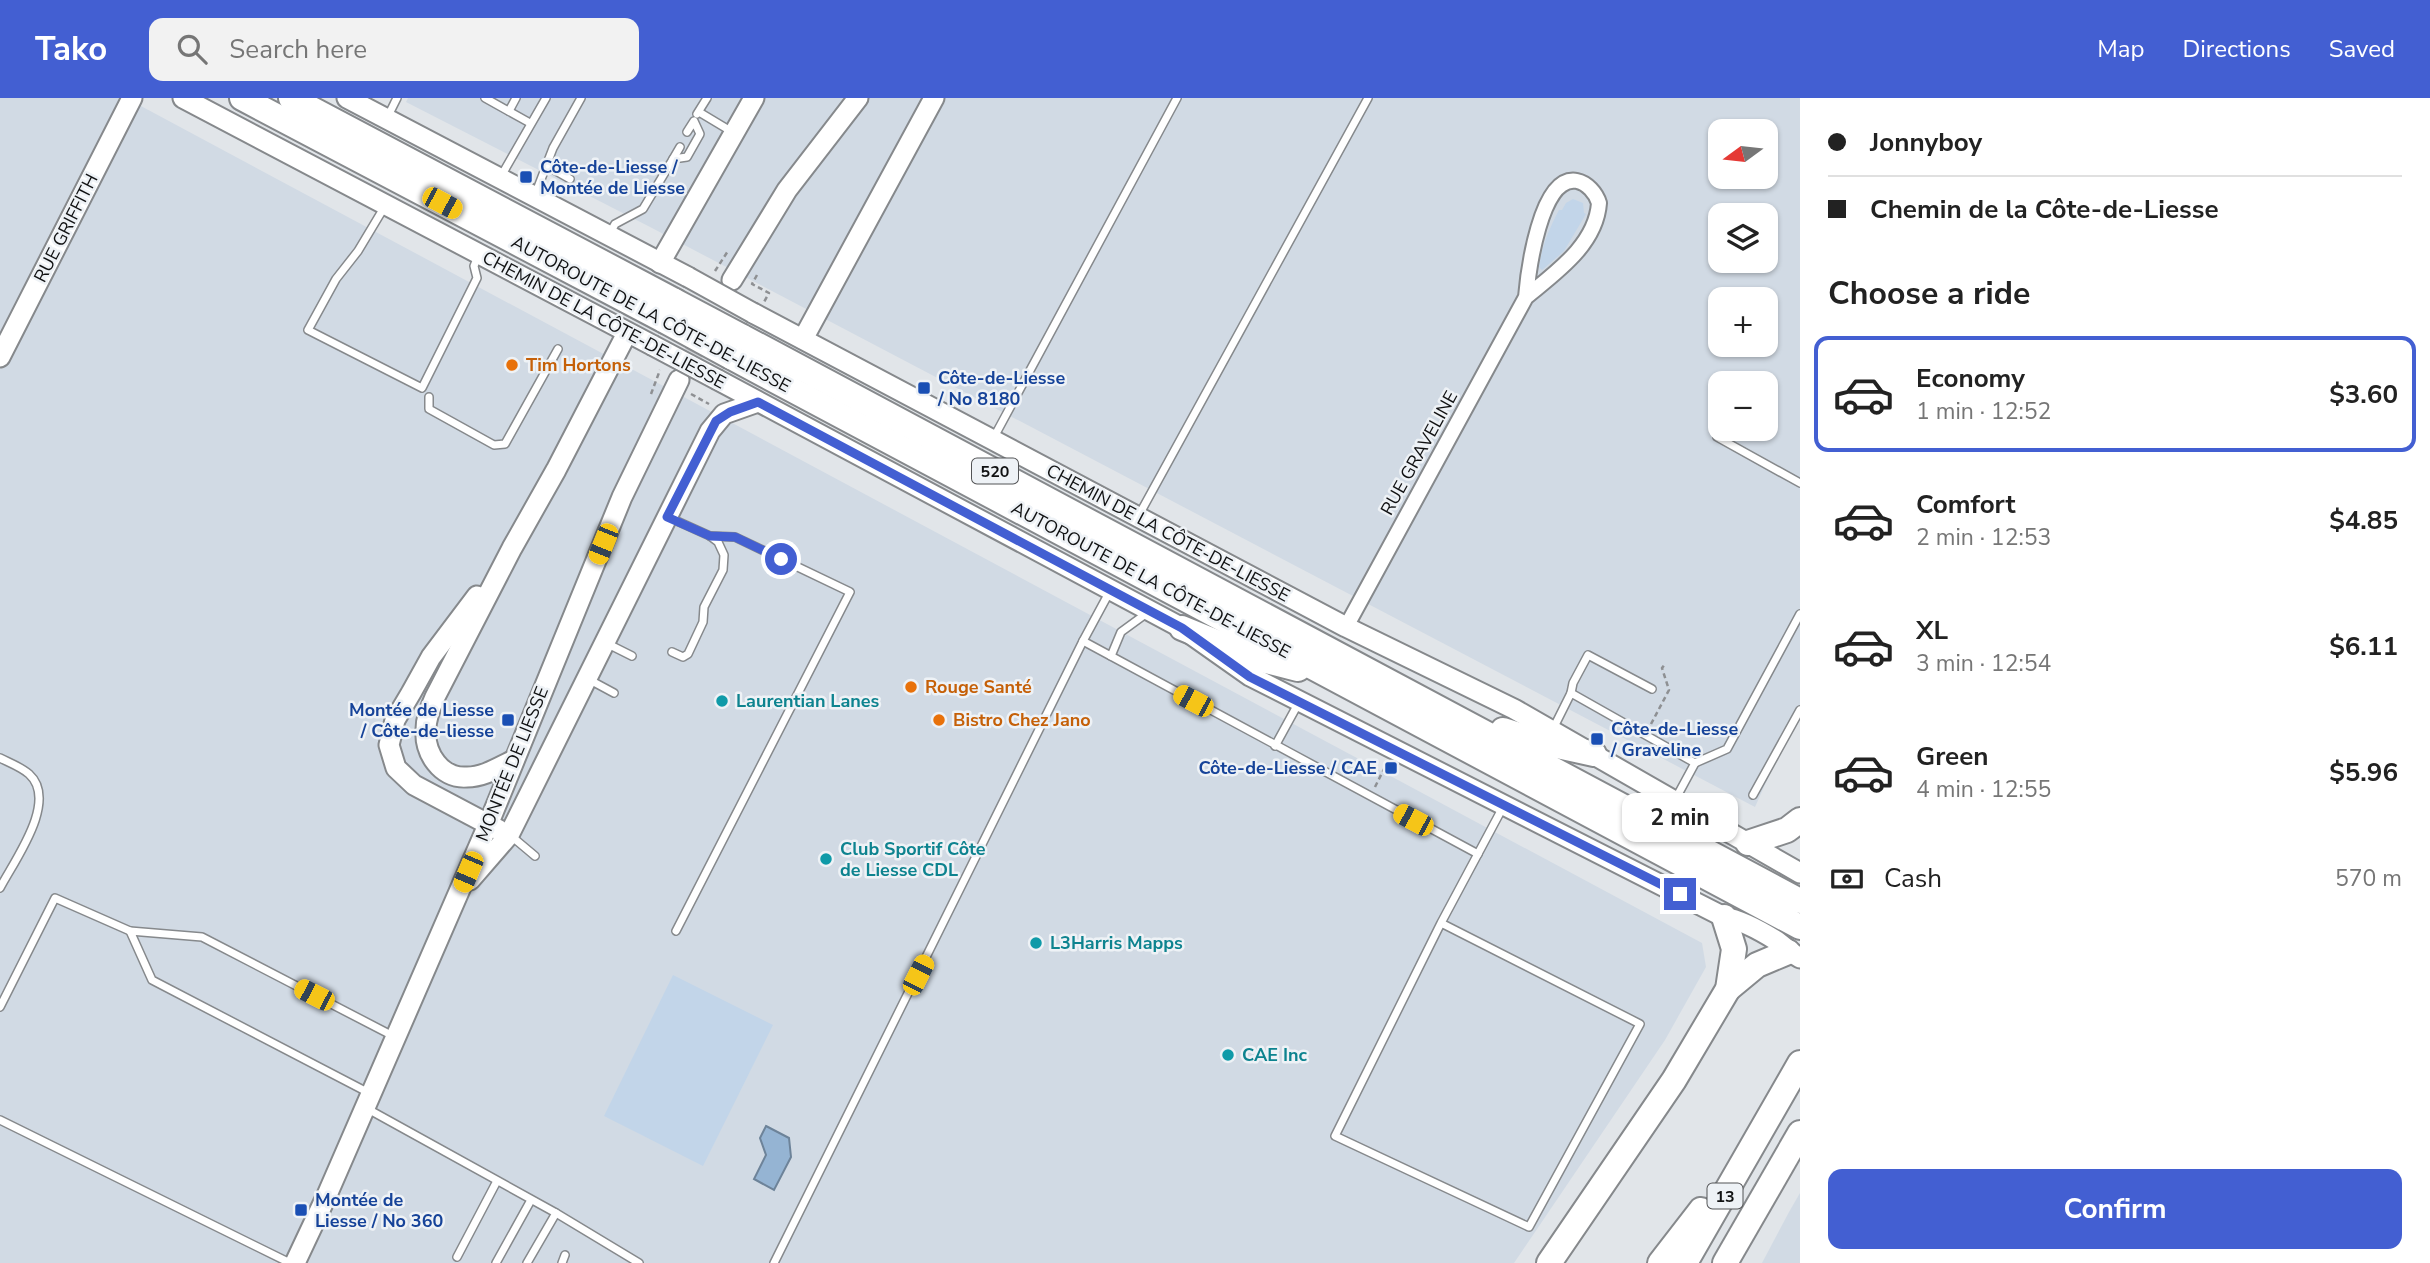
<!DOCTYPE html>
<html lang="en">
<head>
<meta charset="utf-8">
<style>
	:root { --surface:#fff; --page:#f2f2f2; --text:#222; --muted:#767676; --line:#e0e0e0; --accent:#435fd2 }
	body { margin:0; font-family:"Nunito Sans",sans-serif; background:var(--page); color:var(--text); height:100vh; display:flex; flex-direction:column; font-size:26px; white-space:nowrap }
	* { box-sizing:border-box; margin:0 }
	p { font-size:23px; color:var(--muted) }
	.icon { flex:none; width:38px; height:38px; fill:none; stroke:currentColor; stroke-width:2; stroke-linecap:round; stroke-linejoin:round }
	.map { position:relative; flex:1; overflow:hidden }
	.details { display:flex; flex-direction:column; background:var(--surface); width:630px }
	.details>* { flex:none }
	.banner { display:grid; align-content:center; height:154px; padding:0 28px; background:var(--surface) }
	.needle { width:46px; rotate:255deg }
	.buttons { position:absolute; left:1708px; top:21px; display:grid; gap:14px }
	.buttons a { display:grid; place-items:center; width:70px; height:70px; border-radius:14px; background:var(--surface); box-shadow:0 2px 5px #0004; font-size:35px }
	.end { position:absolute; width:32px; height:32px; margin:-16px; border:9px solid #435fd2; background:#fff; box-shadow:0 0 0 4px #fff }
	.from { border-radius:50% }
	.bubble { position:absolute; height:49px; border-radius:14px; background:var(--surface); box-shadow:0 2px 5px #0004; font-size:23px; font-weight:700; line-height:49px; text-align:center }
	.car { position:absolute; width:21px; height:42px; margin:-21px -10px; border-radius:9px; box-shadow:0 0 5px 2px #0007; background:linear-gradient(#f5c518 24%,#345 0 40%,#f5c518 0 76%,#345 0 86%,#f5c518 0) }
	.banner b { display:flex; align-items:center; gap:24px; height:66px; font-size:26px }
	.banner b+b { border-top:2px solid var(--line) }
	.banner i { width:18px; height:18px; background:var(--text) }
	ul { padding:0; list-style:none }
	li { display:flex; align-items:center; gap:21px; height:116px; margin:0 14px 10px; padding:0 14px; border:4px solid transparent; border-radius:14px }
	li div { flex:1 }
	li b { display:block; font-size:26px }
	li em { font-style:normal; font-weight:700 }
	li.selected { border-color:var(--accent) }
	li>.icon { width:63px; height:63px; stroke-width:1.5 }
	h2 { padding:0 28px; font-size:32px; line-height:84px }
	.pay { display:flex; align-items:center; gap:18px; height:77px; padding:0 28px; font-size:26px }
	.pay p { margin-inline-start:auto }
	.cta { display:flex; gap:14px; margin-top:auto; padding:14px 28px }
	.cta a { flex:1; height:80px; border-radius:14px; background:var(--accent); color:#fff; font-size:28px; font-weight:700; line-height:80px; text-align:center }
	header { display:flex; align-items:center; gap:42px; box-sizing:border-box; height:98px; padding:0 35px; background:var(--accent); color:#fff }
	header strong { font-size:33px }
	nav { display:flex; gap:38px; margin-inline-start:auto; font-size:24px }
	.search { width:490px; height:63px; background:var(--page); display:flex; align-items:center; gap:18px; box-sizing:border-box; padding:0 24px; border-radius:14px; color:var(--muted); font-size:26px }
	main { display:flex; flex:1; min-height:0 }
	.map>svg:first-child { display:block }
</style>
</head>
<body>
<header>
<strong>Tako</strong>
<div class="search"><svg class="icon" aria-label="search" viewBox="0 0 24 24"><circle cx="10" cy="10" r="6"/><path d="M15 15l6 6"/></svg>Search here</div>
<nav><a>Map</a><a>Directions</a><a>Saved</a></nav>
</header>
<main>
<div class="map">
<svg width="1800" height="1165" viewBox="0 0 1800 1165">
	<rect width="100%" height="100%" fill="#e1e5e9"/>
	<g fill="#d1dae4" fill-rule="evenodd">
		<path d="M 0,0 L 126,0 L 1702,845 L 1706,869 L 1665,942 L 1514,1165 L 0,1165 Z"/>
		<path d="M 408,0 L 1800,0 L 1800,609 L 1755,709 L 652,130 L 406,4 ZM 1720,33 L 1766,33 L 1766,79 L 1720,79 ZM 1720,117 L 1766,117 L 1766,163 L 1720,163 ZM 1720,201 L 1766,201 L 1766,247 L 1720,247 ZM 1720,285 L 1766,285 L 1766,331 L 1720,331 Z"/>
		<path d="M 1800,1095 L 1800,1165 L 1762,1165 L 1789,1114 Z"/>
	</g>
	<g fill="#c2d5e9">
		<path d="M 1573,101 L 1583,105 L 1584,115 L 1586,116 L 1564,153 L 1542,172 L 1539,169 C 1542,148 1549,131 1559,112 L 1562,112 L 1566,105 Z"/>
		<path d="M 673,877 L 773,927 L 703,1068 L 604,1018 Z"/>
	</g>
	<path fill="#95b4d3" stroke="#6d8399" stroke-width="2" d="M 766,1028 L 789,1040 L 791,1059 L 774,1092 L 754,1081 L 766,1057 L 760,1040 Z"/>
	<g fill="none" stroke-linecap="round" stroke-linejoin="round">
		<path stroke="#c2c5c9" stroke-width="19" stroke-dasharray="19 10" stroke-linecap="butt" d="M 680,281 L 731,184"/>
		<g stroke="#86898c" stroke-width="10">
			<g id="lane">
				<path d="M 485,0 L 530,25"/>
				<path d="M 509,13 L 516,0"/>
				<path d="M 699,14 L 734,35"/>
				<path d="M 697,16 L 707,0"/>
				<path d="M 387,20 L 397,0"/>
				<path d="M 673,61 L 680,49"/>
				<path d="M 547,68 L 570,81"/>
				<path d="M 500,80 L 546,0"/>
				<path d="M 535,97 L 553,50 L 581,0"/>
				<path d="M 385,108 L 358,153 L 336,181 L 308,232 L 422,290 L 477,180 L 474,168 L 478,158"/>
				<path d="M 609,137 L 615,126 L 643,111 L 673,61 L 687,59 L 700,36 L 694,23 L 687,34"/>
				<path d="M 429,299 L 429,311 L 494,347 L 505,346 L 558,251"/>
				<path d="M 1717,339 L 1800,385"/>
				<path d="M 993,341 L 1177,0"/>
				<path d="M 1139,417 L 1368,0"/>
				<path d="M 668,419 L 710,438 L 718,444 L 724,457 L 723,472 L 704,509 L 703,524 L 688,556 L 683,559 L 672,554"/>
				<path d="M 1083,543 L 1478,756"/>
				<path d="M 606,545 L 632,558"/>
				<path d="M 1111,558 L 1121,534 L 1147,515"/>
				<path d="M 588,581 L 614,595"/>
				<path d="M 1571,595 L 1573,585 L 1588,557 L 1652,591"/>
				<path d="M 1553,631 L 1571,595 L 1695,665 L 1675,702"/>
				<path d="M 1275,648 L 1298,606"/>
				<path d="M 0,660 C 10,665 21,669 29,676 C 59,703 14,763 0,790"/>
				<path d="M 1695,665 L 1727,651 L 1800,516"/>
				<path d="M 1753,697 L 1800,612"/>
				<path d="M 510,737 L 535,758"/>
				<path d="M 1441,825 L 1640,926 L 1529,1129 L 1335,1038 L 1441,825 L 1503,709"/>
				<path d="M 130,833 L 202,839 L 395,939"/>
				<path d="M 676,833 L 850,494 L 735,439 L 710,438"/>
				<path d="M 0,909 L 55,800 L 130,833 L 152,882 L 371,996"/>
				<path d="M 366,1010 L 556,1115 L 639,1165"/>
				<path d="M 0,1022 L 290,1165"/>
				<path d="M 457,1159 L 497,1083"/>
				<path d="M 496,1165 L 531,1102"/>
				<path d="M 527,1165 L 556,1115"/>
				<path d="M 562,1165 L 565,1157"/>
				<path d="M 774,1165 L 1083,543 L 1110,493"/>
			</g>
		</g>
		<g stroke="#86898c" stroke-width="18">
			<path id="street" d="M 1346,529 L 1526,199 C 1555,175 1596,147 1599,105 C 1596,95 1587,85 1577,83 C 1540,76 1528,176 1526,199"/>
		</g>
		<g stroke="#86898c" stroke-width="23">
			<g id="secondary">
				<path d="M 183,0 L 652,247"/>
				<path d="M 347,0 L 688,179"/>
				<path d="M 660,165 L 754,0"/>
				<path d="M 732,182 L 787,92 L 858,0"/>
				<path d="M 753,215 L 1346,529 L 1514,611 L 1800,775"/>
				<path d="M 803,241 L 934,0"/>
				<path d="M 0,259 L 132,0"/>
				<path d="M 718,282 L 1182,530 L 1250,578 L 1724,819 C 1742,822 1761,833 1777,843 C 1785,849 1791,855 1800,860"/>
				<path d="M 477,498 L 431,559 L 411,595 L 395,622 L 389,647 L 396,670 L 414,687 L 499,732"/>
				<path d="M 514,662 C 499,669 484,679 467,679 C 441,681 424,655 426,631 C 426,619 431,609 435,599 L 512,450 L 556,372 L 627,235"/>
				<path d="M 470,782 L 509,737 L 710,333 L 724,316 L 758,304"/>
				<path d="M 295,1165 L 327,1097 L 488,727 L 622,399 L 679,282"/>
			</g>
		</g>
		<g stroke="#86898c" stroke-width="28">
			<g id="highway">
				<path d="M 242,0 L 665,223"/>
				<path d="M 291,0 L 675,203"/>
				<path d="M 741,238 L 1800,803"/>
				<path d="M 731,259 L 1800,829"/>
				<path d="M 1182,530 L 1258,561 L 1298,571"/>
				<path d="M 1503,632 L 1544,645 L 1594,656"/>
				<path d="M 1748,745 L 1787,732 L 1800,722"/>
				<path d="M 1728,891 L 1757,867 L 1788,854"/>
				<path d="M 1549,1165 L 1674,982 L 1728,891 L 1734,851 L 1724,819"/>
				<path d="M 1660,1165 L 1701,1112"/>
				<path d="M 1685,1165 L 1800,965"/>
				<path d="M 1725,1165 L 1800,1035"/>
			</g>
		</g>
		<g stroke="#8e9093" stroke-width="2.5" stroke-dasharray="5 3.5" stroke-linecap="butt">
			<path d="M 715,173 L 728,153"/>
			<path d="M 757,177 L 752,186 L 769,195 L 764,204"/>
			<path d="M 651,296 L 660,272"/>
			<path d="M 691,296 L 709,306"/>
			<path d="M 1651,626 L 1669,592 L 1662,570 L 1665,566"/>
			<path d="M 1375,689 L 1386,667"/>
		</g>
		<use href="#lane" stroke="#fff" stroke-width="7"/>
		<use href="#street" stroke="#fff" stroke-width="14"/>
		<use href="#secondary" stroke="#fff" stroke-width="19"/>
		<use href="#highway" stroke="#fff" stroke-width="24"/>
		<g stroke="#86898c" stroke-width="23" stroke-linecap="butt">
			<g id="secondary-bridge">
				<path d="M 688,179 L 753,215"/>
				<path d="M 652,247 L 718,282"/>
			</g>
		</g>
		<g stroke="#86898c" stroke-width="28" stroke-linecap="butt">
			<g id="highway-bridge">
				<path d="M 675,203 L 741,238"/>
				<path d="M 665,223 L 731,259"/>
			</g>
		</g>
		<use href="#secondary-bridge" stroke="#fff" stroke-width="19"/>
		<use href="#highway-bridge" stroke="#fff" stroke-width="24"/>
	</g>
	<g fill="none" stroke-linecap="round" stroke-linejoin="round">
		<path stroke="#435fd2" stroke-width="9" d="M 781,461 L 735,439 L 710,438 L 667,419 L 716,323 L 730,314 L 758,304 L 1182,530 L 1250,579 L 1680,796"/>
	</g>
	<g fill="#1a4fb4" stroke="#eef2f6" stroke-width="2.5">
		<rect x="519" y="72" width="14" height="14" rx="3.5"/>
		<rect x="917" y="283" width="14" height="14" rx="3.5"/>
		<rect x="501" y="615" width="14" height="14" rx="3.5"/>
		<rect x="1590" y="634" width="14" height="14" rx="3.5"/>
		<rect x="1384" y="663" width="14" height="14" rx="3.5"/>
		<rect x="294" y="1105" width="14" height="14" rx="3.5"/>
	</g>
	<g fill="#e8710a" stroke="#eef2f6" stroke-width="2.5">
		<circle cx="512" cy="267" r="7"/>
		<circle cx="911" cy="589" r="7"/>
		<circle cx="939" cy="622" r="7"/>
	</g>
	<g fill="#0f9aa8" stroke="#eef2f6" stroke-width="2.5">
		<circle cx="722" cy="603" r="7"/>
		<circle cx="826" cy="761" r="7"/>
		<circle cx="1036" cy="845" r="7"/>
		<circle cx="1228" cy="957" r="7"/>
	</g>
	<g text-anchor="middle" stroke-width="5" stroke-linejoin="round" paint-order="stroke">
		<g fill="#eef2f6" stroke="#535456" stroke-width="2">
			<rect x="972" y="360.5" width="46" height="25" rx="5"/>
			<rect x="1707.5" y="1085.5" width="35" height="25" rx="5"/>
		</g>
		<g font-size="16" font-weight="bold" fill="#101112">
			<text x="995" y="379">520</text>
			<text x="1725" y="1104">13</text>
		</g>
		<g font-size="18" font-weight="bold" fill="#164399" stroke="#eef2f6" text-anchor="start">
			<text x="540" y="75">Côte-de-Liesse /<tspan x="540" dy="21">Montée de Liesse</tspan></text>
			<text x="938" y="286">Côte-de-Liesse<tspan x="938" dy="21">/ No 8180</tspan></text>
			<text x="494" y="618" text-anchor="end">Montée de Liesse<tspan x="494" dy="21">/ Côte-de-liesse</tspan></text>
			<text x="1611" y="637">Côte-de-Liesse<tspan x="1611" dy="21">/ Graveline</tspan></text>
			<text x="1377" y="676" text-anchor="end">Côte-de-Liesse / CAE</text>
			<text x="315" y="1108">Montée de<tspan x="315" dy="21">Liesse / No 360</tspan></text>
		</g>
		<g font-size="18" fill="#101112" stroke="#eef2f6">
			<text transform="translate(66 130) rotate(-63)" y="6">RUE GRIFFITH</text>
			<text transform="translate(651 216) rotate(28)" y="6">AUTOROUTE DE LA CÔTE-DE-LIESSE</text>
			<text transform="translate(604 222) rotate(28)" y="6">CHEMIN DE LA CÔTE-DE-LIESSE</text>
			<text transform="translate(1419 355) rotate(-61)" y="6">RUE GRAVELINE</text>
			<text transform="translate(1168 435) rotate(28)" y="6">CHEMIN DE LA CÔTE-DE-LIESSE</text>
			<text transform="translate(1151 482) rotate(28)" y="6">AUTOROUTE DE LA CÔTE-DE-LIESSE</text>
			<text transform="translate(512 666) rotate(-68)" y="6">MONTÉE DE LIESSE</text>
		</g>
		<g font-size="18" font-weight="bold" fill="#c56008" stroke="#eef2f6" text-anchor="start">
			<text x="526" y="273">Tim Hortons</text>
			<text x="925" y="595">Rouge Santé</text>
			<text x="953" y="628">Bistro Chez Jano</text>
		</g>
		<g font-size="18" font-weight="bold" fill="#0d838f" stroke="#eef2f6" text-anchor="start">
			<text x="736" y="609">Laurentian Lanes</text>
			<text x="840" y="757">Club Sportif Côte<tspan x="840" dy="21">de Liesse CDL</tspan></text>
			<text x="1050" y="851">L3Harris Mapps</text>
			<text x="1242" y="963">CAE Inc</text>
		</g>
	</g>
</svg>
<div class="buttons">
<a><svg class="needle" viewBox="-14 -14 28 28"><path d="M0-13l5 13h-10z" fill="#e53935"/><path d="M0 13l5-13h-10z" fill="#767676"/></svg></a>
<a><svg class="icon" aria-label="layers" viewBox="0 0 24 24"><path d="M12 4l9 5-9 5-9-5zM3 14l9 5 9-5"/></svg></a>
<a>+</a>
<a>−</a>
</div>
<i class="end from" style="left:781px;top:461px"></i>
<i class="end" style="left:1680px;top:796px"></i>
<div class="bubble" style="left:1622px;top:695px;width:116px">2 min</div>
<i class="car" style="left:442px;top:105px;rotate:118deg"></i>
<i class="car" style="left:603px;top:446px;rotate:202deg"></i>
<i class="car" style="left:1193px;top:603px;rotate:298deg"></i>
<i class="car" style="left:1413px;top:722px;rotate:298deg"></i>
<i class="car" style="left:468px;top:774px;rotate:203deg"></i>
<i class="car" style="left:918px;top:877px;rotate:27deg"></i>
<i class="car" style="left:314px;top:897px;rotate:297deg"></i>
</div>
<section class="details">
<div class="banner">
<b><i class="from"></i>Jonnyboy</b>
<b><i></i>Chemin de la Côte-de-Liesse</b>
</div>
<h2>Choose a ride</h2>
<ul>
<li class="selected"><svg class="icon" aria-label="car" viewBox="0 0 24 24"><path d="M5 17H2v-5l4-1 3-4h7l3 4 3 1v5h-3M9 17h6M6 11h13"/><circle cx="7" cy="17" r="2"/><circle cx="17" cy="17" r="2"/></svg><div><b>Economy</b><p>1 min · 12:52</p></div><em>$3.60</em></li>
<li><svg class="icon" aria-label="car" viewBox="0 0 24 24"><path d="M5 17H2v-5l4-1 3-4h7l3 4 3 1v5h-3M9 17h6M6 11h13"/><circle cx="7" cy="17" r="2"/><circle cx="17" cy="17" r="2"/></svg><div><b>Comfort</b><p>2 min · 12:53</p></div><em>$4.85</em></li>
<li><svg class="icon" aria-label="car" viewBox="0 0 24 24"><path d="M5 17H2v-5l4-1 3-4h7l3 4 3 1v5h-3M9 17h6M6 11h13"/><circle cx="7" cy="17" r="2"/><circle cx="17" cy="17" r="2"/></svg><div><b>XL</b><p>3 min · 12:54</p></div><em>$6.11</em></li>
<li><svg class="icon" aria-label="car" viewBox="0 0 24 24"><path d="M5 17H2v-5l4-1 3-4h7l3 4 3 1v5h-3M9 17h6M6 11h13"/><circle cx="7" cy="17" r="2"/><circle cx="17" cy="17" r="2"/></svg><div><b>Green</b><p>4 min · 12:55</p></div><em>$5.96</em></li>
</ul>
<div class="pay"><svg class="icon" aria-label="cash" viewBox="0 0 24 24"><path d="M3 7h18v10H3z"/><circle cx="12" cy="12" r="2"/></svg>Cash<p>570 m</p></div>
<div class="cta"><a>Confirm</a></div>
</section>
</main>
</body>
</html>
